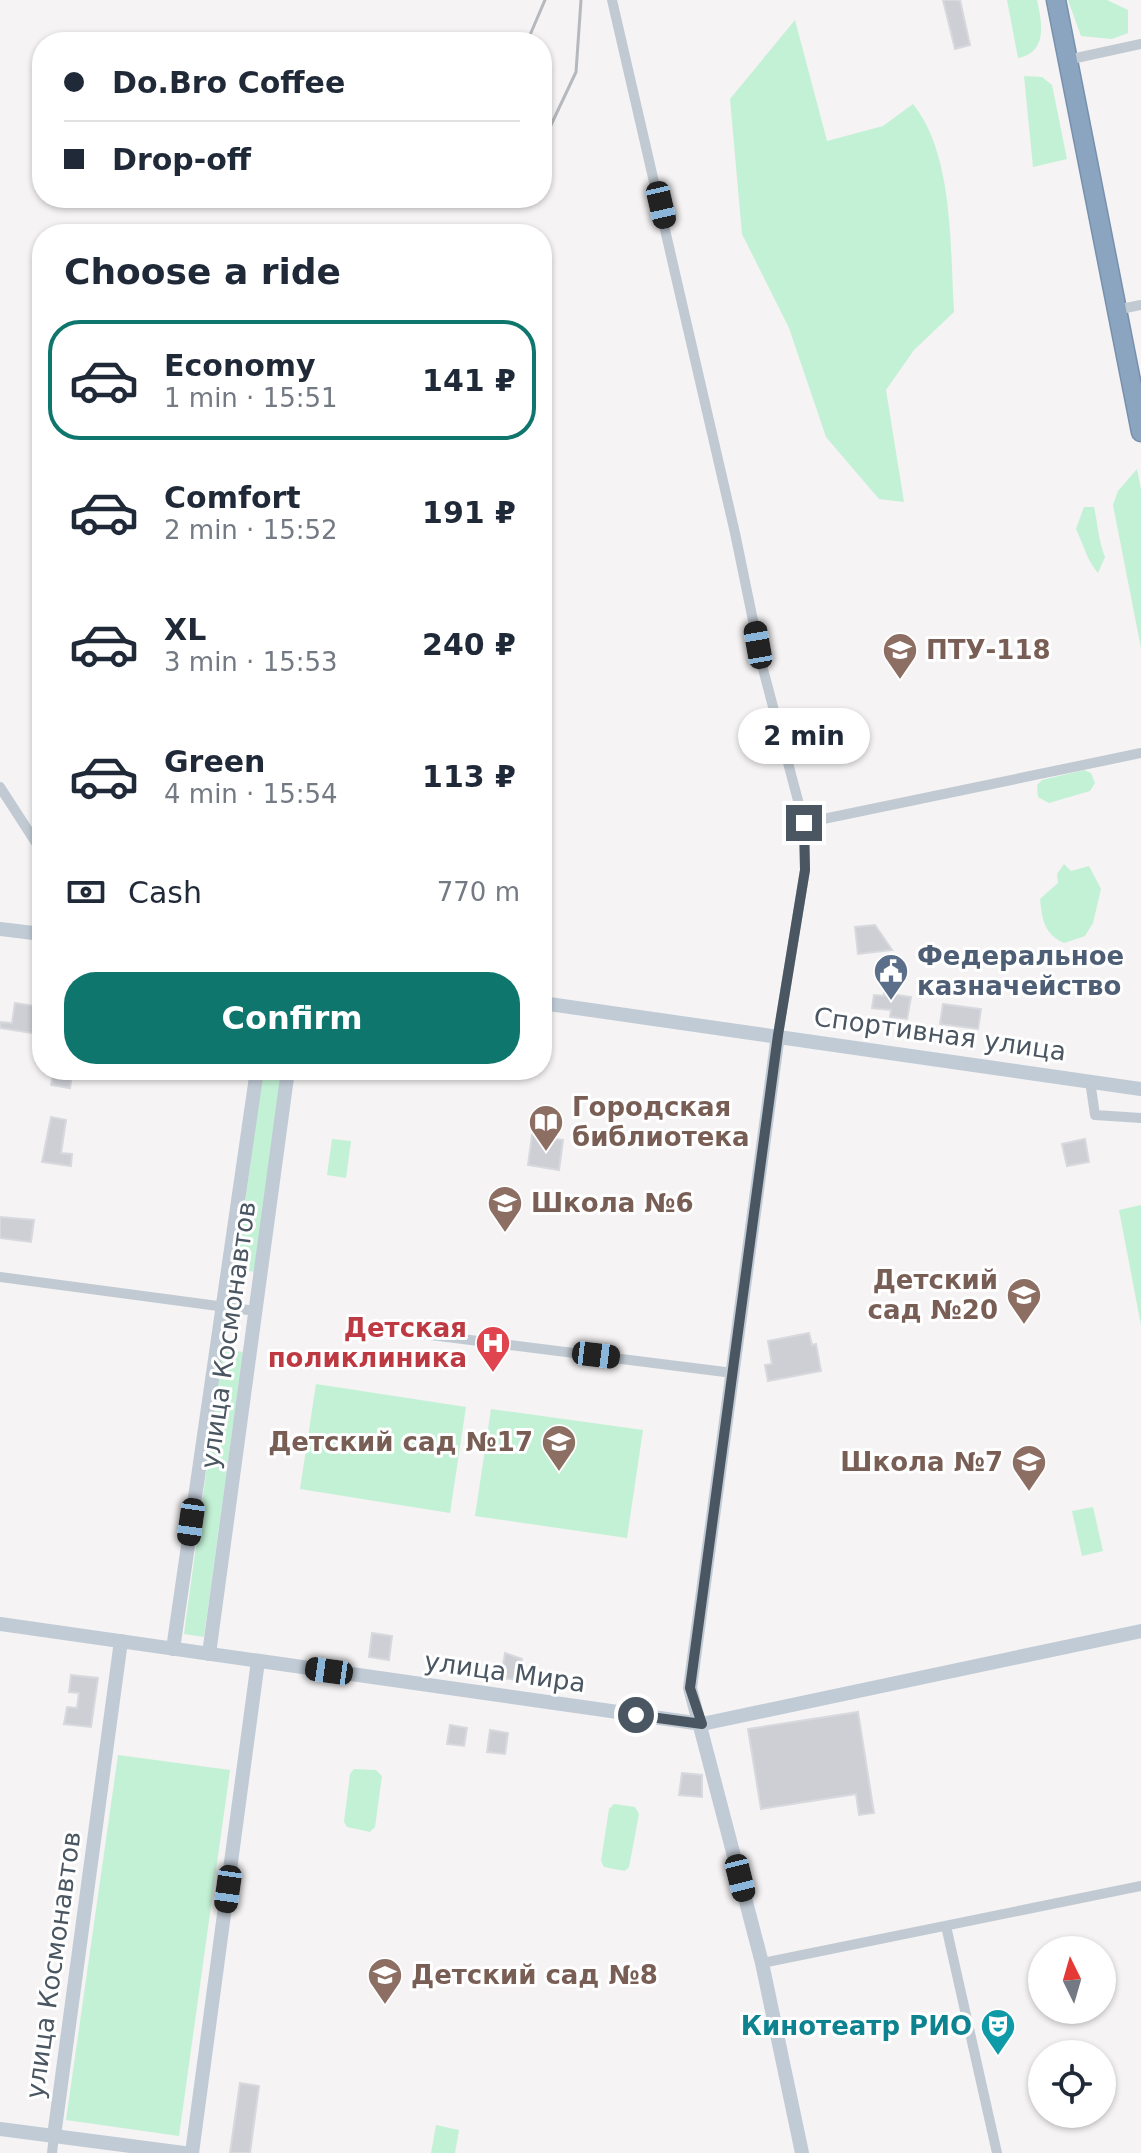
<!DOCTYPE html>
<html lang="en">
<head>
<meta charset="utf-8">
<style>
	:root { --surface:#fff; --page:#f6f6f7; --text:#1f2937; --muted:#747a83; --line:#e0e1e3; --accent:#0f766e }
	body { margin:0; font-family:"DejaVu Sans",sans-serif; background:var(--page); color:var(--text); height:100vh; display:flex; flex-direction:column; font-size:30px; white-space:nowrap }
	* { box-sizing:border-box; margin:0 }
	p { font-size:26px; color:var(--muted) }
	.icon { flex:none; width:44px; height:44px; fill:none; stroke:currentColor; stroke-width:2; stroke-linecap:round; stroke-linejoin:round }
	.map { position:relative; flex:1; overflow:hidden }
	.drawer { position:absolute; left:32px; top:224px; width:520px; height:856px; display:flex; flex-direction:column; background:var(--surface); border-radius:32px; box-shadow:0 2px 6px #0004 }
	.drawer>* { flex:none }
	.guide { position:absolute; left:32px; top:32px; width:520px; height:176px; border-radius:32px; box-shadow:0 2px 6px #0004; display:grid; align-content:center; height:176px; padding:0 32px; background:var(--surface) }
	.needle { width:52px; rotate:355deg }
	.fabs { position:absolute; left:1028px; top:1936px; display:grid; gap:16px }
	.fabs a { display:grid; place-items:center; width:88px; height:88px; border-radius:50%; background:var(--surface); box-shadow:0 2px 6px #0004; font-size:40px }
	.end { position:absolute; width:36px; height:36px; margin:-18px; border:10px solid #4a5661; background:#fff; box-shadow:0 0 0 4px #fff }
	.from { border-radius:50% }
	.bubble { position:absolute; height:56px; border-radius:28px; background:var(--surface); box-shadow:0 2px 6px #0004; font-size:26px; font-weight:700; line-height:56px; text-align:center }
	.car { position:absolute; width:24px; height:48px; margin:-24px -12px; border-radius:10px; box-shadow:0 0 6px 2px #0007; background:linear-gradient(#222 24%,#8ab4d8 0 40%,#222 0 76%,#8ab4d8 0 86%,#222 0) }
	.guide b { display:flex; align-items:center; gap:28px; height:76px; font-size:30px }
	.guide b+b { border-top:2px solid var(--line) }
	.guide i { width:20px; height:20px; background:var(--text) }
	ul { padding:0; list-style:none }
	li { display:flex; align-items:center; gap:24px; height:120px; margin:0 16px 12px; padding:0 16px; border:4px solid transparent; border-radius:32px }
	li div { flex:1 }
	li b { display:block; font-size:30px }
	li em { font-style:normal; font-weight:700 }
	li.active { border-color:var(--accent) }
	li>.icon { width:72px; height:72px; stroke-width:1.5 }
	h2 { padding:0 32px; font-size:36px; line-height:96px }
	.pay { display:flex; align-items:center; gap:20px; height:88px; padding:0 32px; font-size:30px }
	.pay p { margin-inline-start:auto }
	.primary-button { display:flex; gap:16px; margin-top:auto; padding:16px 32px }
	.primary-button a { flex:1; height:92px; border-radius:32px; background:var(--accent); color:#fff; font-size:32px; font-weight:700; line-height:92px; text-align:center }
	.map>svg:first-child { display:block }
</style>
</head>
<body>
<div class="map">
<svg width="1141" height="2153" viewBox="0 0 1141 2153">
	<rect width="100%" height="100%" fill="#f5f3f3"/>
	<g fill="#c3f1d5">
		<path d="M 1007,0 L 1037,0 C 1042,22 1048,52 1018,58 Z"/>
		<path d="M 1068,0 L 1107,0 L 1128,10 L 1128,33 L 1112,39 L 1081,36 Z"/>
		<path d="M 795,20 L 827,141 L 883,126 L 913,104 C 954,155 950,248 954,312 L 914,350 L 886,390 L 904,502 L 879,499 L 826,437 L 789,328 L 742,234 L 730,99 Z"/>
		<path d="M 1024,76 L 1042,77 L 1052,85 L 1067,159 L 1033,167 Z"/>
		<path d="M 1137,469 L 1141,489 L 1141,648 L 1113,505 L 1118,491 Z"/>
		<path d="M 1084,507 L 1094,507 C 1098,525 1098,539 1105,557 L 1098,573 C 1086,559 1084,545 1076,529 Z"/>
		<path d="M 1084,770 L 1091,773 L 1095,783 L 1090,791 L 1049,803 L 1038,797 L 1037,785 L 1042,780 Z"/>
		<path d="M 1064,864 L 1071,871 L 1089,866 L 1101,889 L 1093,923 L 1085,936 L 1064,943 C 1044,934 1042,919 1040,899 L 1058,883 L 1057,874 Z"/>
		<path d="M 263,1070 L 284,1070 L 256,1272 L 236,1269 Z"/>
		<path d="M 332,1139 L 351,1141 L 346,1178 L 327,1175 Z"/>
		<path d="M 1141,1205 L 1141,1325 L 1119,1210 Z"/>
		<path d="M 223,1349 L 243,1352 L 204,1637 L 184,1634 Z"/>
		<path d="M 316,1384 L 466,1407 L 450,1513 L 300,1489 Z"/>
		<path d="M 491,1409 L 643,1430 L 627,1538 L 475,1516 Z"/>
		<path d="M 1093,1507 L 1103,1551 L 1082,1556 L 1072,1511 Z"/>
		<path d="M 118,1755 L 230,1770 L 179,2136 L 66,2120 Z"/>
		<path d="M 354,1769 L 376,1770 L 382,1776 L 375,1827 L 370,1832 L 347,1827 L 344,1822 L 350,1774 Z"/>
		<path d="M 614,1804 L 635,1807 L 639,1814 L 629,1867 L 625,1871 L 604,1867 L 601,1861 L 609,1809 Z"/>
		<path d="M 436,2125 L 459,2130 L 455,2153 L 431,2153 Z"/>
	</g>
	<g fill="#cdcfd5" stroke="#d7d9de" stroke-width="2">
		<path d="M 943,0 L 960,0 L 970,45 L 955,49 Z"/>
		<path d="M 875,925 L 892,950 L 858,954 L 855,927 Z"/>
		<path d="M 884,993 L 911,997 L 907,1019 L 890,1017 L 891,1010 L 872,1008 L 874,995 L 884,996 Z"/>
		<path d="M 15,1003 L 42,1007 L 42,1029 L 38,1034 L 0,1028 L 0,1022 L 12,1023 Z"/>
		<path d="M 943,1004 L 981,1009 L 978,1029 L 940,1024 Z"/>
		<path d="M 54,1070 L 73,1070 L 70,1088 L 51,1085 Z"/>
		<path d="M 51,1117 L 66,1120 L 61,1153 L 72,1154 L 71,1166 L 42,1162 Z"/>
		<path d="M 532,1135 L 563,1140 L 559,1170 L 528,1165 Z"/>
		<path d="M 1085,1139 L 1089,1162 L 1067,1166 L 1062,1144 Z"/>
		<path d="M 0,1217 L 34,1220 L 31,1242 L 0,1238 Z"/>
		<path d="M 809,1333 L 812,1345 L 816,1344 L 821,1371 L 768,1381 L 765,1365 L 772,1364 L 768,1341 Z"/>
		<path d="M 372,1633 L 392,1636 L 389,1660 L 369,1657 Z"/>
		<path d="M 505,1653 L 522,1659 L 519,1680 L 501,1678 Z"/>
		<path d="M 71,1675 L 98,1678 L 91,1727 L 64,1724 L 67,1707 L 77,1708 L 79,1693 L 69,1692 Z"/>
		<path d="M 858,1712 L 874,1813 L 859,1815 L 856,1794 L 761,1809 L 748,1729 Z"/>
		<path d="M 450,1725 L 467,1728 L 464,1746 L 447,1744 Z"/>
		<path d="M 490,1730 L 508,1733 L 505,1754 L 487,1752 Z"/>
		<path d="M 682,1773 L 702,1775 L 702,1797 L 679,1795 Z"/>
		<path d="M 240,2083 L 259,2086 L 250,2153 L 230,2153 Z"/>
	</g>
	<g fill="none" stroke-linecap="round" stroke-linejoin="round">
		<g stroke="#7690ad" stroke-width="21">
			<path id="highway" d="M 1056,0 L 1141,432"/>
		</g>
		<g stroke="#c1cad2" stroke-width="10">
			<path d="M 612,0 L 735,533 L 763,669 L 804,823 L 805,870 L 778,1035"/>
			<path d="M 1067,60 L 1141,44"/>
			<path d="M 1116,310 L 1141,305"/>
			<path d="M 0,787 L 42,852"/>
			<path d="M 804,823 L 1141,753"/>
			<path d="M 1090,1081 L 1095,1115 L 1141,1118"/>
			<path d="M 0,1277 L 256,1311"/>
			<path d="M 423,1334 L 733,1373"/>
			<path d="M 946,1926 L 997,2153"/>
			<path d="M 762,1963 L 1141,1886"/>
			<path d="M 52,2153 L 54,2136"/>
		</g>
		<g stroke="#c1cbd6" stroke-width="14">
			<path d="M 0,929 L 42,934"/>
			<path d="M 542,1003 L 1141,1089"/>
			<path d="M 778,1035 L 690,1688 L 762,1963 L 802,2153"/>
			<path d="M 0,1624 L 702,1724 L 1141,1631"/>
			<path d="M 173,1649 L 257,1070"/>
			<path d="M 209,1654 L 288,1070"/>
			<path d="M 0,2129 L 184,2153"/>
			<path d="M 54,2136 L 121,1641"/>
			<path d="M 192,2153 L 258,1661"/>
		</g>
		<use href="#highway" stroke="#8ba5c1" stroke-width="18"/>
		<g stroke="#b5b8bd" stroke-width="3">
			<path d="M 527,42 L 545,0"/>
			<path d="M 542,144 L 576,72 L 581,0"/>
		</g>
	</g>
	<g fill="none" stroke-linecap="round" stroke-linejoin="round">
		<path stroke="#4a5661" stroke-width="10" d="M 636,1715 L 702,1724 L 690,1688 L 778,1035 L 805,870 L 804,823"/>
	</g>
	<defs>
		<g id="university-pin" transform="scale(1.8)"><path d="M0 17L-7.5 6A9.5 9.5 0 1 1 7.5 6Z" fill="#8d6e63" stroke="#fff"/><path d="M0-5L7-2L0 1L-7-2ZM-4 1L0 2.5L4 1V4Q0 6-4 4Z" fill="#fff"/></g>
		<g id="civic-pin" transform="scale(1.8)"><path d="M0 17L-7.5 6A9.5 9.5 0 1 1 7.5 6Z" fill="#5c6f8a" stroke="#fff"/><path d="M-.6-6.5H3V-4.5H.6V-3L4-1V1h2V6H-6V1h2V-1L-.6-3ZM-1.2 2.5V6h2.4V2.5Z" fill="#fff"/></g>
		<g id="library-pin" transform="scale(1.8)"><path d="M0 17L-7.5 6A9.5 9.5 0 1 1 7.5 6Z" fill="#8d6e63" stroke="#fff"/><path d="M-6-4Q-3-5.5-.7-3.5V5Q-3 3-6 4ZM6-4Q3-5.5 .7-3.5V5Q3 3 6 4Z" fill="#fff"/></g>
		<g id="school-pin" transform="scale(1.8)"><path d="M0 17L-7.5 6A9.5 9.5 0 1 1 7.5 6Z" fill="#8d6e63" stroke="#fff"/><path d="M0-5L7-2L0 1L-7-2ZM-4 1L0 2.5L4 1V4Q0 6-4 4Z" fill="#fff"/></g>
		<g id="hospital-pin" transform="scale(1.8)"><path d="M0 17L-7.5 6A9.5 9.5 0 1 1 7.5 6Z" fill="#e0444e" stroke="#fff"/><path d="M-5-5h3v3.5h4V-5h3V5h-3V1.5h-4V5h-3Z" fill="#fff"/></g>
		<g id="theatre-pin" transform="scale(1.8)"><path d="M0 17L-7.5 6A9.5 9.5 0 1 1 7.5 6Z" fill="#0f9aa8" stroke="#fff"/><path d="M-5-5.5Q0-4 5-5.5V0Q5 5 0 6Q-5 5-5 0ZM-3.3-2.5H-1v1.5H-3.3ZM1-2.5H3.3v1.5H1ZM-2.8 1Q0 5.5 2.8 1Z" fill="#fff"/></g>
	</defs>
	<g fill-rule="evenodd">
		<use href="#university-pin" x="900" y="650"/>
		<use href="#civic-pin" x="891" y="971"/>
		<use href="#library-pin" x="546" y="1122"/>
		<use href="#school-pin" x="505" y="1203"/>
		<use href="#school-pin" x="1024" y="1295"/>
		<use href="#hospital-pin" x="493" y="1343"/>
		<use href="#school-pin" x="559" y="1442"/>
		<use href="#school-pin" x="1029" y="1462"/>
		<use href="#school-pin" x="385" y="1975"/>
		<use href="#theatre-pin" x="998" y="2026"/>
	</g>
	<g text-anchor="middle" stroke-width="6" stroke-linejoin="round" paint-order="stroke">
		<g font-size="26" font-weight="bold" fill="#785e54" stroke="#fff" text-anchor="start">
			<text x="926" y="659">ПТУ-118</text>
			<text x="572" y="1116">Городская<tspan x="572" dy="30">библиотека</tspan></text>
			<text x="531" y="1212">Школа №6</text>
			<text x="998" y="1289" text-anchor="end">Детский<tspan x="998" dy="30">сад №20</tspan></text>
			<text x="533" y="1451" text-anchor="end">Детский сад №17</text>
			<text x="1003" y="1471" text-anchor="end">Школа №7</text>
			<text x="411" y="1984">Детский сад №8</text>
		</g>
		<g font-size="26" font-weight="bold" fill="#4e5e75" stroke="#fff" text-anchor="start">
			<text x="917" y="965">Федеральное<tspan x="917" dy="30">казначейство</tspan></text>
		</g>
		<g font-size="26" fill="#4a5661" stroke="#fff">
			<text transform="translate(940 1034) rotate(8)" y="9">Спортивная улица</text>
			<text transform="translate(228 1335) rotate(-82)" y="9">улица Космонавтов</text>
			<text transform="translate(505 1672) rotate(8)" y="9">улица Мира</text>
			<text transform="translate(53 1965) rotate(-82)" y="9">улица Космонавтов</text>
		</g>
		<g font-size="26" font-weight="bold" fill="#be3a42" stroke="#fff" text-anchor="end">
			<text x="467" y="1337">Детская<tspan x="467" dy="30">поликлиника</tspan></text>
		</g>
		<g font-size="26" font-weight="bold" fill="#0d838f" stroke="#fff" text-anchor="end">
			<text x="972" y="2035">Кинотеатр РИО</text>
		</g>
	</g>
</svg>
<div class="fabs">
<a><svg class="needle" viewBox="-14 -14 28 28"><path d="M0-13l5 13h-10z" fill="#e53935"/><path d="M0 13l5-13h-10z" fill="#747a83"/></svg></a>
<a><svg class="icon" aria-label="locate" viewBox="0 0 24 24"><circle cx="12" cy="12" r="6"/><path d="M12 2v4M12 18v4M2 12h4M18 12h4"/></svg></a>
</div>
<i class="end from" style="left:636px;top:1715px"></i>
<i class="end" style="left:804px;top:823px"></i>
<div class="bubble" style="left:738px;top:708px;width:132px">2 min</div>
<i class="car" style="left:661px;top:205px;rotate:167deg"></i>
<i class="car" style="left:758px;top:645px;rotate:350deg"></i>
<i class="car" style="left:596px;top:1355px;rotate:97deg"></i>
<i class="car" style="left:191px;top:1522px;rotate:188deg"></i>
<i class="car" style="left:329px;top:1671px;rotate:278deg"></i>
<i class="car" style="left:740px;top:1878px;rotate:166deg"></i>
<i class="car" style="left:228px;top:1889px;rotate:188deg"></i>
<div class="guide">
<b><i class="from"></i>Do.Bro Coffee</b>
<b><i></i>Drop-off</b>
</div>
<section class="drawer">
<h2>Choose a ride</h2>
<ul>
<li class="active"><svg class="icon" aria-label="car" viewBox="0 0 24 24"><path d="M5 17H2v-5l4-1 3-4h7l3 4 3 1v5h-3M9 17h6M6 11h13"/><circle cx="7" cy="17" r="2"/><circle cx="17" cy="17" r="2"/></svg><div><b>Economy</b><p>1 min · 15:51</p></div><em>141 ₽</em></li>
<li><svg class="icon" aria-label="car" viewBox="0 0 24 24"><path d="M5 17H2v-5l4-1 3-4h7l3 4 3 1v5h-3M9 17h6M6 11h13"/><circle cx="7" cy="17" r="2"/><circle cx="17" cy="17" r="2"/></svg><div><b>Comfort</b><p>2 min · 15:52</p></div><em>191 ₽</em></li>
<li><svg class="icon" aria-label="car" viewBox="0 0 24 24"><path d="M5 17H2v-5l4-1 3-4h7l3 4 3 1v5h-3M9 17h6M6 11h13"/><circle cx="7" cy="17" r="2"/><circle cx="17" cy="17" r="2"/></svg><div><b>XL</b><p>3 min · 15:53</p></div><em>240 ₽</em></li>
<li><svg class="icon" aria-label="car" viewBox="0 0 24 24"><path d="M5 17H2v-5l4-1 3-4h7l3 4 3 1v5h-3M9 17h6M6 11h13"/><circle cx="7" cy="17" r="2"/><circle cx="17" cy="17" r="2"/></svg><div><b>Green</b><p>4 min · 15:54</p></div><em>113 ₽</em></li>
</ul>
<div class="pay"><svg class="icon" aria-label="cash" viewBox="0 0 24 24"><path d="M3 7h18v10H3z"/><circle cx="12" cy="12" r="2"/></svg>Cash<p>770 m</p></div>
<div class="primary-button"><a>Confirm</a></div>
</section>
</div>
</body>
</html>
